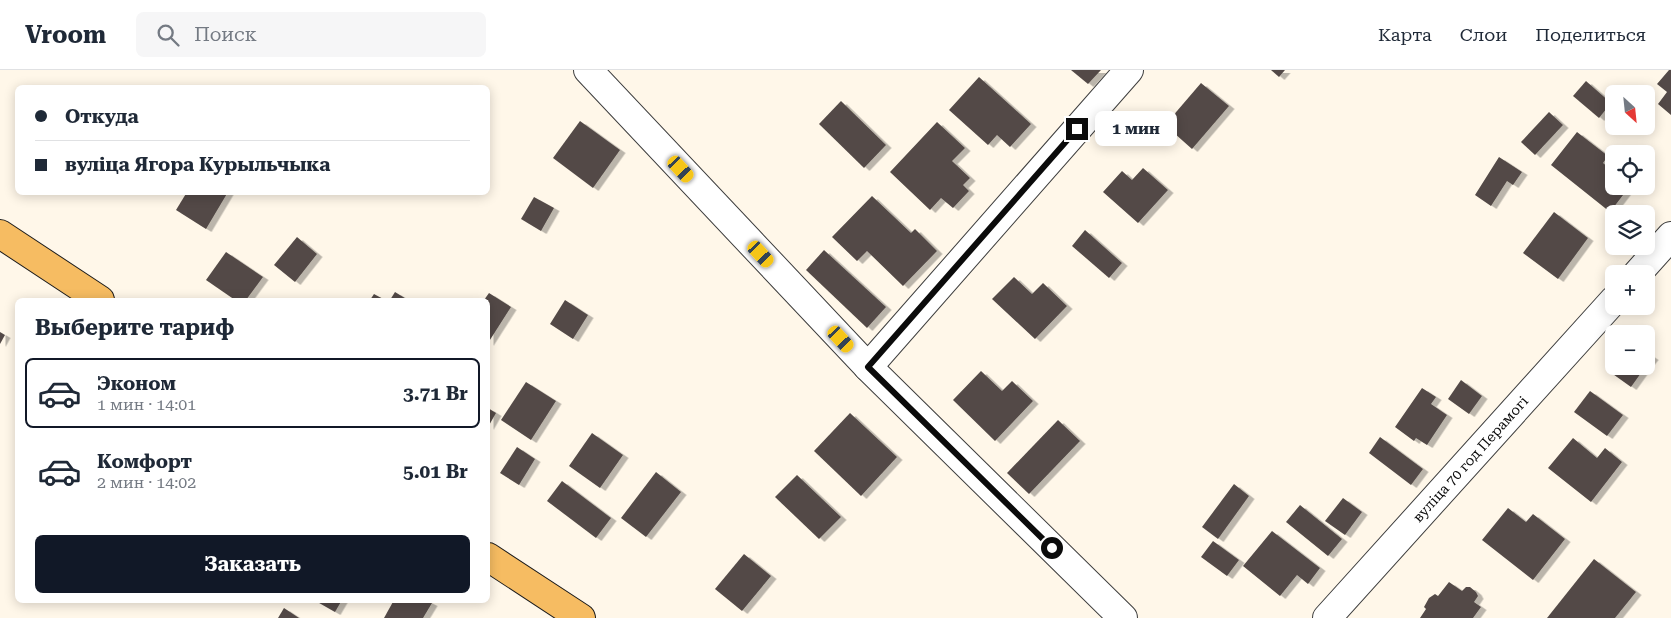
<!DOCTYPE html>
<html lang="ru">
<head>
<meta charset="utf-8">
<style>
	:root { --surface:#fff; --page:#f6f6f7; --text:#1f2937; --muted:#747a83; --line:#e0e1e3; --accent:#111827 }
	body { margin:0; font-family:"Roboto Serif",serif; background:var(--page); color:var(--text); height:100vh; display:flex; flex-direction:column; font-size:19px; white-space:nowrap }
	* { box-sizing:border-box; margin:0 }
	p { font-size:16px; color:var(--muted) }
	.icon { flex:none; width:28px; height:28px; fill:none; stroke:currentColor; stroke-width:2; stroke-linecap:round; stroke-linejoin:round }
	.map { position:relative; flex:1; overflow:hidden }
	.side { position:absolute; left:15px; top:228px; width:475px; height:305px; display:flex; flex-direction:column; background:var(--surface); border-radius:8px; box-shadow:0 2px 12px #0003 }
	.side>* { flex:none }
	.banner { position:absolute; left:15px; top:15px; width:475px; height:110px; border-radius:8px; box-shadow:0 2px 12px #0003; display:grid; align-content:center; height:110px; padding:0 20px; background:var(--surface) }
	.needle { width:32px; rotate:153deg }
	.tools { position:absolute; left:1605px; top:15px; display:grid; gap:10px }
	.tools a { display:grid; place-items:center; width:50px; height:50px; border-radius:8px; background:var(--surface); box-shadow:0 2px 12px #0003; font-size:25px }
	.end { position:absolute; width:22px; height:22px; margin:-11px; border:6px solid #0b0b0b; background:#fff; box-shadow:0 0 0 2px #fff }
	.from { border-radius:50% }
	.bubble { position:absolute; height:35px; border-radius:8px; background:var(--surface); box-shadow:0 2px 12px #0003; font-size:16px; font-weight:700; line-height:35px; text-align:center }
	.car { position:absolute; width:15px; height:30px; margin:-15px -8px; border-radius:6px; box-shadow:0 0 4px 1px #0007; background:linear-gradient(#f5c518 24%,#345 0 40%,#f5c518 0 76%,#345 0 86%,#f5c518 0) }
	.banner b { display:flex; align-items:center; gap:18px; height:48px; font-size:19px }
	.banner b+b { border-top:1px solid var(--line) }
	.banner i { width:12px; height:12px; background:var(--text) }
	ul { padding:0; list-style:none }
	li { display:flex; align-items:center; gap:15px; height:70px; margin:0 10px 8px; padding:0 10px; border:2px solid transparent; border-radius:8px }
	li div { flex:1 }
	li b { display:block; font-size:19px }
	li em { font-style:normal; font-weight:700 }
	li.on { border-color:var(--accent) }
	li>.icon { width:45px; height:45px; stroke-width:1.5 }
	h2 { padding:0 20px; font-size:22px; line-height:60px }
	.primary-button { display:flex; gap:10px; margin-top:auto; padding:10px 20px }
	.primary-button a { flex:1; height:58px; border-radius:8px; background:var(--accent); color:#fff; font-size:20px; font-weight:700; line-height:58px; text-align:center }
	header { display:flex; align-items:center; gap:30px; box-sizing:border-box; height:70px; padding:0 25px; background:var(--surface); border-bottom:1px solid var(--line) }
	header strong { font-size:24px }
	nav { display:flex; gap:28px; margin-inline-start:auto; font-size:18px }
	.search { width:350px; height:45px; background:var(--page); display:flex; align-items:center; gap:12px; box-sizing:border-box; padding:0 18px; border-radius:8px; color:var(--muted); font-size:19px }
	.map>svg:first-child { display:block }
</style>
</head>
<body>
<header>
<strong>Vroom</strong>
<div class="search"><svg class="icon" aria-label="search" viewBox="0 0 24 24"><circle cx="10" cy="10" r="6"/><path d="M15 15l6 6"/></svg>Поиск</div>
<nav><a>Карта</a><a>Слои</a><a>Поделиться</a></nav>
</header>
<div class="map">
<svg width="1671" height="548" viewBox="0 0 1671 548">
	<defs>
		<filter id="shadow"><feDropShadow dx="5.5" dy="3" stdDeviation="0" flood-color="#0004"/></filter>
	</defs>
	<rect width="100%" height="100%" fill="#fff7e9"/>
	<g fill="#534a47" filter="url(#shadow)">
		<path d="M 1071,0 L 1101,0 L 1088,14 Z"/>
		<path d="M 1271,0 L 1285,0 L 1279,7 Z"/>
		<path d="M 1669,0 L 1671,0 L 1671,45 L 1658,34 L 1667,22 L 1657,14 Z"/>
		<path d="M 979,7 L 1031,54 L 1010,77 L 997,65 L 988,75 L 949,40 Z"/>
		<path d="M 1586,11 L 1611,33 L 1599,48 L 1573,26 Z"/>
		<path d="M 1201,13 L 1229,36 L 1192,79 L 1165,55 Z"/>
		<path d="M 841,31 L 886,75 L 864,98 L 819,54 Z"/>
		<path d="M 1549,42 L 1563,55 L 1535,85 L 1521,72 Z"/>
		<path d="M 580,51 L 620,80 L 593,118 L 553,88 Z"/>
		<path d="M 937,52 L 965,78 L 952,91 L 970,108 L 963,115 L 969,121 L 953,138 L 941,128 L 930,140 L 890,102 Z"/>
		<path d="M 1577,62 L 1608,86 L 1603,93 L 1614,102 L 1614,116 L 1630,116 L 1610,142 L 1551,95 Z"/>
		<path d="M 1499,87 L 1522,102 L 1513,115 L 1507,111 L 1491,136 L 1475,125 Z"/>
		<path d="M 1143,98 L 1168,120 L 1138,153 L 1103,122 L 1122,101 L 1132,110 Z"/>
		<path d="M 187,122 L 228,122 L 206,159 L 176,140 Z"/>
		<path d="M 872,126 L 911,163 L 915,159 L 937,181 L 903,216 L 867,181 L 857,191 L 832,167 Z"/>
		<path d="M 534,127 L 554,138 L 541,161 L 521,149 Z"/>
		<path d="M 1554,142 L 1588,168 L 1558,209 L 1523,183 Z"/>
		<path d="M 1085,160 L 1122,193 L 1109,208 L 1072,176 Z"/>
		<path d="M 297,167 L 317,184 L 295,212 L 274,195 Z"/>
		<path d="M 824,180 L 886,237 L 867,258 L 806,200 Z"/>
		<path d="M 226,182 L 263,207 L 246,230 L 235,230 L 206,210 Z"/>
		<path d="M 1014,207 L 1032,224 L 1043,213 L 1067,236 L 1035,269 L 992,229 Z"/>
		<path d="M 395,222 L 408,230 L 390,230 Z"/>
		<path d="M 489,223 L 511,237 L 488,273 L 488,230 L 484,230 Z"/>
		<path d="M 374,224 L 385,230 L 370,230 Z"/>
		<path d="M 565,230 L 588,245 L 573,269 L 550,254 Z"/>
		<path d="M 0,262 L 5,265 L 0,274 Z"/>
		<path d="M 1646,282 L 1653,287 L 1646,296 Z"/>
		<path d="M 1614,296 L 1646,296 L 1631,317 L 1610,302 Z"/>
		<path d="M 981,301 L 1002,321 L 1012,311 L 1033,331 L 995,371 L 953,330 Z"/>
		<path d="M 1461,310 L 1482,326 L 1469,344 L 1448,329 Z"/>
		<path d="M 526,312 L 556,331 L 531,370 L 501,350 Z"/>
		<path d="M 1422,318 L 1436,327 L 1431,334 L 1447,345 L 1427,375 L 1416,368 L 1414,371 L 1395,357 Z"/>
		<path d="M 1590,321 L 1623,345 L 1607,366 L 1574,342 Z"/>
		<path d="M 488,338 L 496,343 L 488,357 Z"/>
		<path d="M 850,343 L 897,387 L 861,426 L 814,381 Z"/>
		<path d="M 1058,350 L 1080,371 L 1029,424 L 1007,403 Z"/>
		<path d="M 592,363 L 623,385 L 600,418 L 569,396 Z"/>
		<path d="M 1380,367 L 1423,399 L 1411,415 L 1369,383 Z"/>
		<path d="M 1573,368 L 1597,388 L 1605,378 L 1622,392 L 1591,432 L 1548,398 Z"/>
		<path d="M 517,377 L 535,389 L 519,415 L 500,403 Z"/>
		<path d="M 656,402 L 681,422 L 646,467 L 621,448 Z"/>
		<path d="M 797,405 L 841,447 L 819,469 L 775,427 Z"/>
		<path d="M 562,411 L 611,448 L 596,468 L 547,431 Z"/>
		<path d="M 1234,414 L 1249,426 L 1218,469 L 1202,457 Z"/>
		<path d="M 1343,428 L 1362,442 L 1345,465 L 1325,451 Z"/>
		<path d="M 1300,435 L 1342,469 L 1328,486 L 1286,452 Z"/>
		<path d="M 1508,438 L 1526,452 L 1533,444 L 1565,469 L 1533,510 L 1482,470 Z"/>
		<path d="M 1272,461 L 1320,498 L 1308,514 L 1297,505 L 1280,526 L 1243,496 Z"/>
		<path d="M 1213,471 L 1239,490 L 1227,506 L 1201,487 Z"/>
		<path d="M 744,484 L 771,506 L 742,541 L 715,519 Z"/>
		<path d="M 1594,489 L 1636,522 L 1615,548 L 1547,548 Z"/>
		<path d="M 1449,512 L 1462,521 L 1466,517 L 1470,517 L 1476,522 L 1478,526 L 1474,532 L 1481,537 L 1473,548 L 1420,548 L 1426,539 L 1424,537 L 1429,528 L 1435,524 L 1438,526 Z"/>
		<path d="M 314,530 L 342,530 L 335,542 Z"/>
		<path d="M 394,530 L 426,530 L 432,533 L 423,548 L 384,548 Z"/>
		<path d="M 284,538 L 299,548 L 278,548 Z"/>
	</g>
	<g fill="none" stroke-linecap="round" stroke-linejoin="round">
		<g stroke="#3e3e3e" stroke-width="30">
			<g id="minor">
				<path d="M 588,0 L 868,297 L 1123,548"/>
				<path d="M 1637,204 L 1671,166"/>
				<path d="M 868,297 L 1129,0"/>
				<path id="s1" d="M 1327,548 L 1614,230"/>
			</g>
		</g>
		<g stroke="#1c1c1c" stroke-width="30">
			<g id="major">
				<path d="M 0,164 L 100,230"/>
				<path d="M 488,487 L 581,548"/>
			</g>
		</g>
		<use href="#minor" stroke="#fff" stroke-width="28"/>
		<use href="#major" stroke="#f6bc62" stroke-width="28"/>
	</g>
	<g fill="none" stroke-linecap="round" stroke-linejoin="round">
		<path stroke="#0b0b0b" stroke-width="6" d="M 1052,478 L 868,297 L 1077,59"/>
	</g>
	<g text-anchor="middle" stroke-width="5" stroke-linejoin="round" paint-order="stroke">
		<g font-size="14" fill="#0b0b0b" stroke="#fff">
			<text dy="5" stroke="none"><textPath href="#s1" startOffset="214">вуліца 70 год Перамогі</textPath></text>
		</g>
	</g>
</svg>
<div class="tools">
<a><svg class="needle" viewBox="-14 -14 28 28"><path d="M0-13l5 13h-10z" fill="#e53935"/><path d="M0 13l5-13h-10z" fill="#747a83"/></svg></a>
<a><svg class="icon" aria-label="locate" viewBox="0 0 24 24"><circle cx="12" cy="12" r="6"/><path d="M12 2v4M12 18v4M2 12h4M18 12h4"/></svg></a>
<a><svg class="icon" aria-label="layers" viewBox="0 0 24 24"><path d="M12 4l9 5-9 5-9-5zM3 14l9 5 9-5"/></svg></a>
<a>+</a>
<a>−</a>
</div>
<i class="end from" style="left:1052px;top:478px"></i>
<i class="end" style="left:1077px;top:59px"></i>
<div class="bubble" style="left:1095px;top:41px;width:82px">1 мин</div>
<i class="car" style="left:681px;top:99px;rotate:137deg"></i>
<i class="car" style="left:761px;top:184px;rotate:137deg"></i>
<i class="car" style="left:841px;top:269px;rotate:137deg"></i>
<div class="banner">
<b><i class="from"></i>Откуда</b>
<b><i></i>вуліца Ягора Курыльчыка</b>
</div>
<section class="side">
<h2>Выберите тариф</h2>
<ul>
<li class="on"><svg class="icon" aria-label="car" viewBox="0 0 24 24"><path d="M5 17H2v-5l4-1 3-4h7l3 4 3 1v5h-3M9 17h6M6 11h13"/><circle cx="7" cy="17" r="2"/><circle cx="17" cy="17" r="2"/></svg><div><b>Эконом</b><p>1 мин · 14:01</p></div><em>3.71 Br</em></li>
<li><svg class="icon" aria-label="car" viewBox="0 0 24 24"><path d="M5 17H2v-5l4-1 3-4h7l3 4 3 1v5h-3M9 17h6M6 11h13"/><circle cx="7" cy="17" r="2"/><circle cx="17" cy="17" r="2"/></svg><div><b>Комфорт</b><p>2 мин · 14:02</p></div><em>5.01 Br</em></li>
</ul>
<div class="primary-button"><a>Заказать</a></div>
</section>
</div>
</body>
</html>
